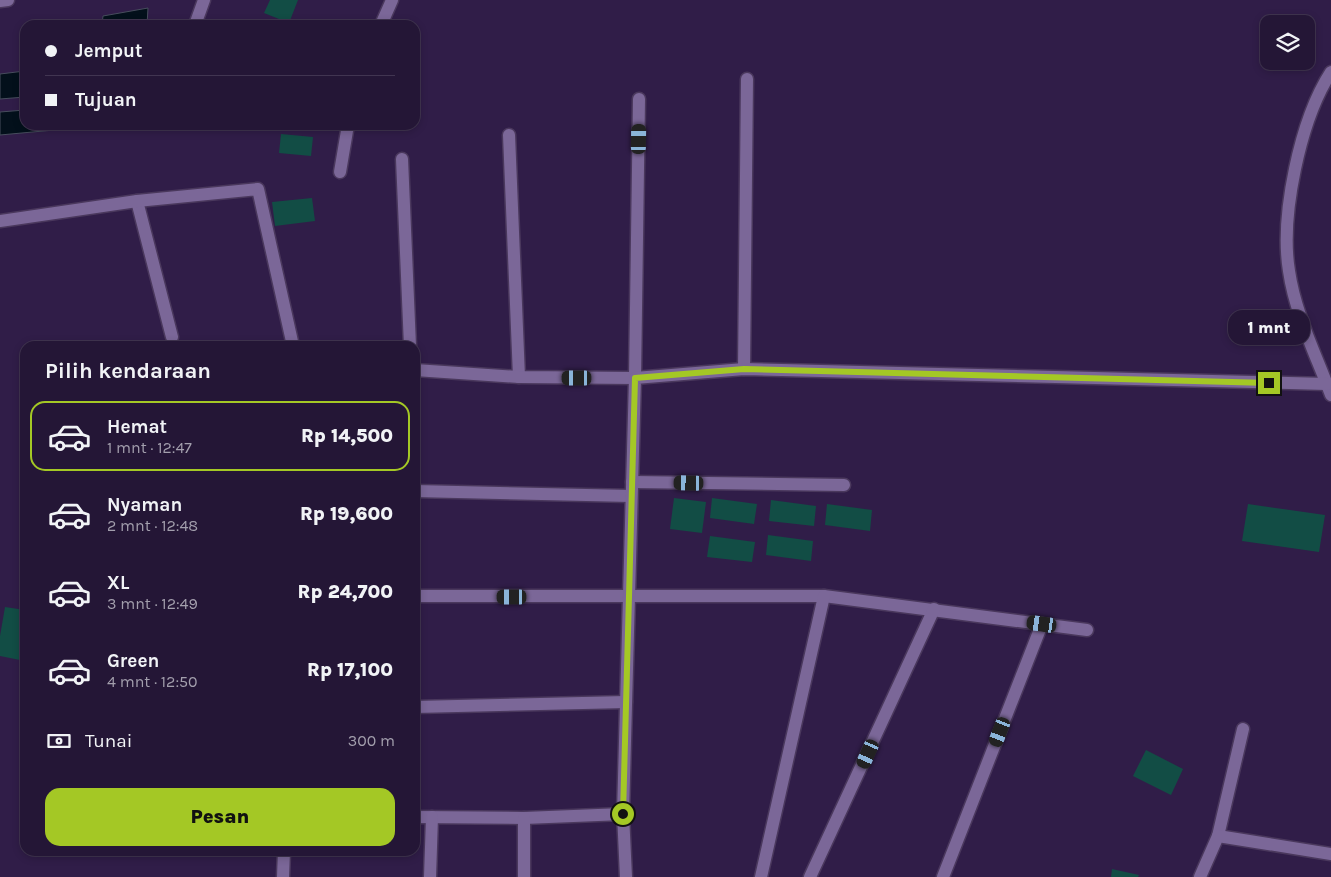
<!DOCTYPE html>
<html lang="id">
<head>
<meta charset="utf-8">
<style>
	:root { --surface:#241636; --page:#302342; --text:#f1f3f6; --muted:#a39fad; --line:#413551; --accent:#a4c825 }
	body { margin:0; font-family:Karla,sans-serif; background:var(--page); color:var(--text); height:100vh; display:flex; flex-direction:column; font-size:19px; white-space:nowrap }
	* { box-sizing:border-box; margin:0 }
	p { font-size:16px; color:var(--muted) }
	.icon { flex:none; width:28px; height:28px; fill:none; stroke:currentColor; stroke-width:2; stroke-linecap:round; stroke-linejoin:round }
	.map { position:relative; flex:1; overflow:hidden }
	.panel { position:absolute; left:20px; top:341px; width:400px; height:515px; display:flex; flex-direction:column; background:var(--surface); border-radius:15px; box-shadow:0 2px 8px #0003,0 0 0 1px var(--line) }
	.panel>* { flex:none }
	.banner { position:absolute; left:20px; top:20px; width:400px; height:110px; border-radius:15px; box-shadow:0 2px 8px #0003,0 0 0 1px var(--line); display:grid; align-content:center; height:110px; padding:0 25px; background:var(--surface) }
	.tools { position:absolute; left:1260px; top:15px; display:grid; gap:10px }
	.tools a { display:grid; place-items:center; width:55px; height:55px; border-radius:10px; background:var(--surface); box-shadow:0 2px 8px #0003,0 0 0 1px var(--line); font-size:25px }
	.end { position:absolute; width:22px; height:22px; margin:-11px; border:6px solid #a4c825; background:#111; box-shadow:0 0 0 2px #111 }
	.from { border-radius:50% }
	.bubble { position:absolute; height:35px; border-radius:15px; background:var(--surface); box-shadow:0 2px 8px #0003,0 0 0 1px var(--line); font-size:16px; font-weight:800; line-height:35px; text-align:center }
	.car { position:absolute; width:15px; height:30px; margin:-15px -8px; border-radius:6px; box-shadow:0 0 4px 1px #0007; background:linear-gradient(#222 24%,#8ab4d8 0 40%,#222 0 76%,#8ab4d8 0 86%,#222 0) }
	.banner b { display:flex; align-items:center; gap:18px; height:48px; font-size:19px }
	.banner b+b { border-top:1px solid var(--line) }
	.banner i { width:12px; height:12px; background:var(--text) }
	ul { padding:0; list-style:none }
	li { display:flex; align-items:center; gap:15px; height:70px; margin:0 10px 8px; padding:0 15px; border:2px solid transparent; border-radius:15px }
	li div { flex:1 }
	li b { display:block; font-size:19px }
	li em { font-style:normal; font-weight:800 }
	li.on { border-color:var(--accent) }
	li>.icon { width:45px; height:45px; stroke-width:1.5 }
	h2 { padding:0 25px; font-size:22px; line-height:60px }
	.pay { display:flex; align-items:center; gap:12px; height:55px; padding:0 25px; font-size:19px }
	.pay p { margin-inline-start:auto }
	.button { display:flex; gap:10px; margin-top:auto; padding:10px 25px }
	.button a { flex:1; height:58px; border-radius:15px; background:var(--accent); color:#111; font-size:20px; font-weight:800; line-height:58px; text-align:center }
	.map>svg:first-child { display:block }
</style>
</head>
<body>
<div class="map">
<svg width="1331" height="877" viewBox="0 0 1331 877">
	<rect width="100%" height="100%" fill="#301d48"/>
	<g fill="#03101b" stroke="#474d5d">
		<path d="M 148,8 L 147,25 L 102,25 L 103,16 Z"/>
		<path d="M 25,71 L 25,97 L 0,99 L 0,74 Z"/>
		<path d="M 25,110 L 25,125 L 75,125 L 76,128 L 0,135 L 0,112 Z"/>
	</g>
	<g fill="#124d45">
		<path d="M 270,0 L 298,0 L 289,23 L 264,13 Z"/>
		<path d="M 281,134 L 313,137 L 311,156 L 279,153 Z"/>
		<path d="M 312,198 L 315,221 L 275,226 L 272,202 Z"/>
		<path d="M 674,498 L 706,502 L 702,533 L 670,529 Z"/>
		<path d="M 712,498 L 757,504 L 754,524 L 710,518 Z"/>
		<path d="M 771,500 L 816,506 L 814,526 L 769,521 Z"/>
		<path d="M 827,504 L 872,510 L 870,531 L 825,525 Z"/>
		<path d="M 1248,504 L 1325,515 L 1319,552 L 1242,541 Z"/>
		<path d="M 768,535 L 813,541 L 811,561 L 766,555 Z"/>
		<path d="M 710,536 L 755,542 L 752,562 L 707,557 Z"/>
		<path d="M 5,607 L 25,610 L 25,661 L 0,656 L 0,636 Z"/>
		<path d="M 1146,750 L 1183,769 L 1171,795 L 1133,776 Z"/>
		<path d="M 1112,869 L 1139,875 L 1138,877 L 1111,877 Z"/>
	</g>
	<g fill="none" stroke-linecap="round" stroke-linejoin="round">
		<g stroke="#4a385d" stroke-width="15">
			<g id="street">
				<path d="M 0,1 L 8,0"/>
				<path d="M 195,25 L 204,0"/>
				<path d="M 381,25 L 392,0"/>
				<path d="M 1331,72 C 1300,120 1280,216 1289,271 C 1295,313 1316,355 1331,395"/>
				<path d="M 509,135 L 519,377"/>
				<path d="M 402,159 L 410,346"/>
				<path d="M 340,172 L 348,125"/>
				<path d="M 137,201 L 172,337"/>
				<path d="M 0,221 L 137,201 L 258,189 L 293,346"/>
				<path d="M 744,369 L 747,79"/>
				<path d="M 415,370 L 519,377 L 635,378 L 639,99"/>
				<path d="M 632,482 L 844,485"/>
				<path d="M 415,491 L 631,496"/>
				<path d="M 415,596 L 824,596 L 1087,630"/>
				<path d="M 415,707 L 626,702"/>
				<path d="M 415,817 L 524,818 L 623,814"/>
				<path d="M 524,818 L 524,877"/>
				<path d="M 1218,836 L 1243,729"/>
				<path d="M 283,877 L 284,851"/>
				<path d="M 430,877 L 432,817"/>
				<path d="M 626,877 L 623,814 L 635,378 L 744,369 L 1327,384"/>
				<path d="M 761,877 L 824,596"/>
				<path d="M 810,877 L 934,609"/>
				<path d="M 943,877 L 1042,624"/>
				<path d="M 1200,877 L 1218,836 L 1331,854"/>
			</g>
		</g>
		<use href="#street" stroke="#7b6798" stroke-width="12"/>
	</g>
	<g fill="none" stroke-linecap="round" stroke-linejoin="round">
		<path stroke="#a4c825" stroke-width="6" d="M 623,814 L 635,378 L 744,369 L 1269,383"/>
	</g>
</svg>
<div class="tools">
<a><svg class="icon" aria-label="layers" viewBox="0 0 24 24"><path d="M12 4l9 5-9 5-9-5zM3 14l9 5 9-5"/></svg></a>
</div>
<i class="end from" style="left:623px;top:814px"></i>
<i class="end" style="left:1269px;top:383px"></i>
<div class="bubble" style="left:1228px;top:310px;width:82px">1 mnt</div>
<i class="car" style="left:639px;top:139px;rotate:1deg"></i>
<i class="car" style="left:577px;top:378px;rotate:270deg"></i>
<i class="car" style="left:689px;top:483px;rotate:271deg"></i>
<i class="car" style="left:512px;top:597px;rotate:270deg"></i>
<i class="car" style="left:1042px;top:624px;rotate:278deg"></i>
<i class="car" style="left:1000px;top:732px;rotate:201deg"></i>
<i class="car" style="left:868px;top:754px;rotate:204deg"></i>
<div class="banner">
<b><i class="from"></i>Jemput</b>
<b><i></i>Tujuan</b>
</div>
<section class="panel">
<h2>Pilih kendaraan</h2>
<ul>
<li class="on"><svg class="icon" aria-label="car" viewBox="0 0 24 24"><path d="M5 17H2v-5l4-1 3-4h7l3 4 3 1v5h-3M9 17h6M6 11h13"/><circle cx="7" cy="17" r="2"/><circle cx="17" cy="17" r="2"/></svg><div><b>Hemat</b><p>1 mnt · 12:47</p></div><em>Rp 14,500</em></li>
<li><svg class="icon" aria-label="car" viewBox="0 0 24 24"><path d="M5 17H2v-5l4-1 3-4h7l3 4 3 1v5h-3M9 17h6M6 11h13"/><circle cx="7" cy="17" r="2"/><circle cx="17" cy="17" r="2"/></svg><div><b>Nyaman</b><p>2 mnt · 12:48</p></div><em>Rp 19,600</em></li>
<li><svg class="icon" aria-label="car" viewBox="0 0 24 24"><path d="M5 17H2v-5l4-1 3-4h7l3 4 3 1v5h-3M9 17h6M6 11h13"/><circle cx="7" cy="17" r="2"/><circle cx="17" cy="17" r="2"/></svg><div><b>XL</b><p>3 mnt · 12:49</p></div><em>Rp 24,700</em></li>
<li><svg class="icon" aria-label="car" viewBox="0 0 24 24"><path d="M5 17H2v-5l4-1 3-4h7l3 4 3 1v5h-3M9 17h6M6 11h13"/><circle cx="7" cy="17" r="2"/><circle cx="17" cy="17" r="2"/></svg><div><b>Green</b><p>4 mnt · 12:50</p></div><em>Rp 17,100</em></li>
</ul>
<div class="pay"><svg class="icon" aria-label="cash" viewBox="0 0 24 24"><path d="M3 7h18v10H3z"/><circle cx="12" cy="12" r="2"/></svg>Tunai<p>300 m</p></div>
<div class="button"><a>Pesan</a></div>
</section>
</div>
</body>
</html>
